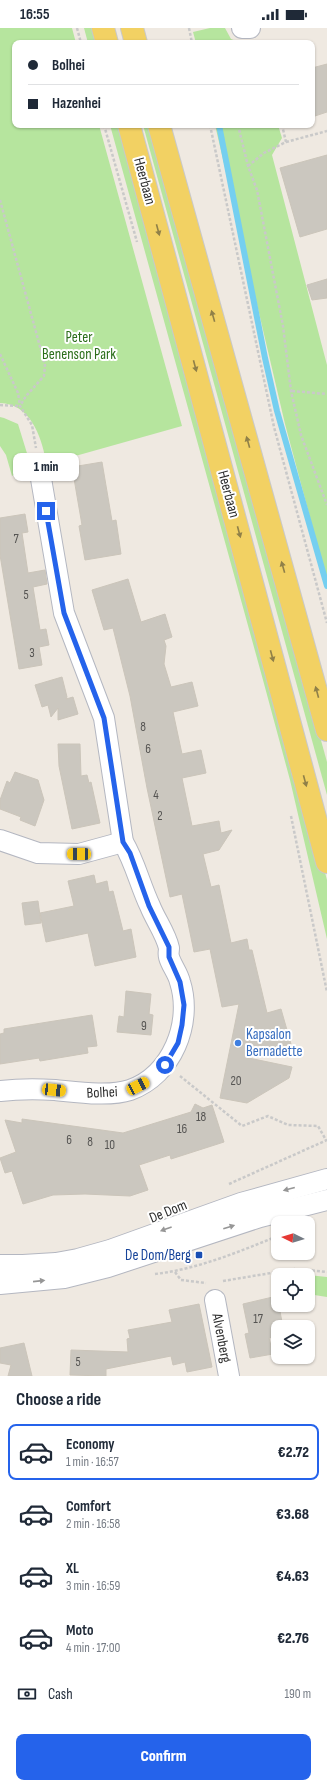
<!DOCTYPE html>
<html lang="en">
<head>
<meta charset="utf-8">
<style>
	:root { --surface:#fff; --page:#f2f2f3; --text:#1f2937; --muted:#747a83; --line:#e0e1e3; --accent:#2563eb }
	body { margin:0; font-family:"Sofia Sans Condensed",sans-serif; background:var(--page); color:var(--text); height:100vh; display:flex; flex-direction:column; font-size:15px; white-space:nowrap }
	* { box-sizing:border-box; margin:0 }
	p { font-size:13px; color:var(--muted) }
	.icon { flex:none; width:22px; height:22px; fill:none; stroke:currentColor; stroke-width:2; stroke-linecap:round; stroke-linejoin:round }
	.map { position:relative; height:1348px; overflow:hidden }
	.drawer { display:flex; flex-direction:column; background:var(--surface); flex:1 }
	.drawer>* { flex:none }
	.guide { position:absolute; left:12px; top:12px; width:303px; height:88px; border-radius:8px; box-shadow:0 1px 3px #0004; display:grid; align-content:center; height:88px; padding:0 16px; background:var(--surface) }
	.needle { width:26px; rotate:275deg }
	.tools { position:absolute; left:271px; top:1188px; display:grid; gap:8px }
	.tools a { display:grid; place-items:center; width:44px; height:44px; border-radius:8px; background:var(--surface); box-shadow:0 1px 3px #0004; font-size:20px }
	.end { position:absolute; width:18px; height:18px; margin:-9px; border:5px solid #2563eb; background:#fff; box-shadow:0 0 0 2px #fff }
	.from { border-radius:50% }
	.bubble { position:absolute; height:28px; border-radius:8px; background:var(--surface); box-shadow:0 1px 3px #0004; font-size:13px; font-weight:800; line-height:28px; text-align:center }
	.car { position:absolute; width:12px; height:24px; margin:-12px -6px; border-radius:5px; box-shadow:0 0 3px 1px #0007; background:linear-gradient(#f5c518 24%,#345 0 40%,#f5c518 0 76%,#345 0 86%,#f5c518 0) }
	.guide b { display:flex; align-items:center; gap:14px; height:38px; font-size:15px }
	.guide b+b { border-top:1px solid var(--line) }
	.guide i { width:10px; height:10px; background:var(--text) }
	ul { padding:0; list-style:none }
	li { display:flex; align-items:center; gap:12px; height:56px; margin:0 8px 6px; padding:0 8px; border:2px solid transparent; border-radius:8px }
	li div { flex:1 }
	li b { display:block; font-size:15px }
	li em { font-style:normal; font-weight:800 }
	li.active { border-color:var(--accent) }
	li>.icon { width:36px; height:36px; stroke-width:1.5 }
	h2 { padding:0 16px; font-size:18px; line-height:48px }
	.pay { display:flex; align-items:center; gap:10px; height:44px; padding:0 16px; font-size:15px }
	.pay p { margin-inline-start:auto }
	.action { display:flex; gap:8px; margin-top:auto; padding:8px 16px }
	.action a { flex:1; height:46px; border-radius:8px; background:var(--accent); color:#fff; font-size:16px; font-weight:800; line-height:46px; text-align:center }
	.status { display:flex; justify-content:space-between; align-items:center; height:28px; padding:0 20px; background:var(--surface); direction:ltr }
	.status svg { height:11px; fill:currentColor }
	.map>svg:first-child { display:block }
</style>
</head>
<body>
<div class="status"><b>16:55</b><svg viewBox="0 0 49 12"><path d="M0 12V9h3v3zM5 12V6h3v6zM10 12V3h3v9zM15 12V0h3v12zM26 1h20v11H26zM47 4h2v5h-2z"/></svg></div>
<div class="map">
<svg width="327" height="1348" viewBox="0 0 327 1348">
	<rect width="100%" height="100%" fill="#efe9e1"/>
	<g fill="#b6e59e">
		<path d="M 0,0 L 72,0 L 76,15 L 15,15 L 15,97 L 99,97 L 182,398 L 54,434 L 46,433 C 41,407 30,376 0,375 Z"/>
		<path d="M 84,0 L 93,0 L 97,15 L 88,15 Z"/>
		<path d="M 210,0 L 225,0 L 231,11 L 241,15 L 196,15 L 193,4 Z"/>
		<path d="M 110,97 L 119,97 L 323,837 L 327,852 L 327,911 L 290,752 L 263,652 Z"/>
		<path d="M 143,97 L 151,97 L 327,734 L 327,767 Z"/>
		<path d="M 215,97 L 278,97 L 282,110 L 272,127 L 327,337 L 327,553 L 285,396 Z"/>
		<path d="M 0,389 L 4,390 L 18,396 L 30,435 L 12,448 L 6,427 L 0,418 Z"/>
		<path d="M 308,1247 L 327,1249 L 327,1269 L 308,1266 Z"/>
	</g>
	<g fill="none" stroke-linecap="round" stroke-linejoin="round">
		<path stroke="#75cff0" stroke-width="6" d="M 219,97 L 265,330 L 277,383 L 327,558"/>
	</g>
	<g fill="#cbc7bf" stroke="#cbc5ba">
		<path d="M 327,36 L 327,84 L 312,89 L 312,40 Z"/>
		<path d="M 327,127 L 327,201 L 300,209 L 280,140 Z"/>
		<path d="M 327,251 L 327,270 L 312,272 L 307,257 Z"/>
		<path d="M 102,434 L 112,493 L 116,492 L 121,526 L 85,532 L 79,498 L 82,497 L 72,439 Z"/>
		<path d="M 25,486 L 28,504 L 22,505 L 28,545 L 45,542 L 47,556 L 33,559 L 40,602 L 46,601 L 49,617 L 39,619 L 42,637 L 19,641 L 0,527 L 0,490 Z"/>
		<path d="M 128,551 L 141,594 L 165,586 L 172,609 L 164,612 L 166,618 L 164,636 L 171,659 L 192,654 L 198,678 L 173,684 L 182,726 L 201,722 L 206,745 L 182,750 L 192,798 L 219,793 L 221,805 L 232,802 L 219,822 L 203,826 L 211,859 L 219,857 L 231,915 L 247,911 L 249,922 L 252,922 L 267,985 L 281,981 L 291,1016 L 244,1029 L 292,1039 L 289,1050 L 247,1075 L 220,1070 L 239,976 L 222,979 L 210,921 L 194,924 L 182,866 L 170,869 L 147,760 L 130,668 L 113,600 L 104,602 L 92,562 Z"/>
		<path d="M 62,649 L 67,669 L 66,671 L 73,669 L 78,686 L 58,692 L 58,680 L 51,689 L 48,677 L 42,679 L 35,657 Z"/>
		<path d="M 58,716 L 80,716 L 81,748 L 87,747 L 89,755 L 91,754 L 100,795 L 72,801 L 59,738 Z"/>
		<path d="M 15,744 L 38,752 L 44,772 L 35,798 L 20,792 L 21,789 L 0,781 L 0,772 L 7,753 L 10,755 Z"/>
		<path d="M 94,847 L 96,856 L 107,853 L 109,864 L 113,863 L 123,903 L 131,901 L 136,929 L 95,938 L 88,905 L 46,914 L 40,885 L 74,878 L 68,853 Z"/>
		<path d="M 38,873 L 41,895 L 25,897 L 22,875 Z"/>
		<path d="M 126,963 L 151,966 L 149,986 L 153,987 L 151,1007 L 117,1004 L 119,988 L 124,989 Z"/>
		<path d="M 92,987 L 97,1018 L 87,1019 L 88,1025 L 40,1033 L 39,1030 L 0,1036 L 0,1006 L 4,1005 L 4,1001 Z"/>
		<path d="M 195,1076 L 203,1080 L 212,1077 L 224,1114 L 171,1131 L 170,1127 L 139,1137 L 148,1162 L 130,1168 L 85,1166 L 53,1167 L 23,1176 L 12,1143 L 5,1145 L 0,1130 L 16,1124 L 5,1092 L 22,1095 L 22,1091 L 123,1105 L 191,1084 Z"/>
		<path d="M 277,1268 L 283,1299 L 278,1299 L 278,1308 L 269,1310 L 273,1326 L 250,1330 L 245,1306 L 249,1305 L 243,1276 Z"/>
		<path d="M 199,1276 L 212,1339 L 187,1344 L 185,1334 L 173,1337 L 171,1328 L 106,1341 L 106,1348 L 70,1347 L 71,1322 L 128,1324 L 127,1311 L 130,1310 L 128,1302 L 172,1294 L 169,1282 Z"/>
		<path d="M 24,1315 L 32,1348 L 8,1348 L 11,1337 L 0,1335 L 0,1320 Z"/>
	</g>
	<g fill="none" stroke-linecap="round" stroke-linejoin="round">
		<g stroke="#b4b7c1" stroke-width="22">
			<g id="minor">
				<path d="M 242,0 L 250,0"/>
				<path d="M 0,812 L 38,825 L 79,826 L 123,814"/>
				<path d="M 0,1063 C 18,1061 36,1061 55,1062 C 76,1064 109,1069 130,1062 C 172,1047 193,995 180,954 C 178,945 171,937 169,929 C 168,926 169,923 169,920 C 166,906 155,891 150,878 C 140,857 135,834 123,814 L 104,690 L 64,585 L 39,439"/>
				<path d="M 0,1237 L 23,1237 L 56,1235 L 78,1231 L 110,1222 L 241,1175 L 327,1151"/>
				<path d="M 0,1256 L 64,1250 L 108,1239 L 260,1189 L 327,1172"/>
				<path d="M 215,1272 L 229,1348"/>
			</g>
		</g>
		<g stroke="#c9c9c9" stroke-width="24">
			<g id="major">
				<path d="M 103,0 L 107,15"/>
				<path d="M 132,0 L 136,15"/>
				<path d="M 129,97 L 327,834"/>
				<path d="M 159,97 L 327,702"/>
			</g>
		</g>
		<g stroke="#c9c9c9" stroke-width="2.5" stroke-dasharray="3 2" stroke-linecap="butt">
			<path d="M 77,0 L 81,15"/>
			<path d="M 189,0 L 192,15"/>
			<path d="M 104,97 L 137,214"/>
			<path d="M 210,97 L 274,399 L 327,595"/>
			<path d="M 238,97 L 248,138 L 257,162 L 283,298 L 291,363 L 301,407 L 327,477"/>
			<path d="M 286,114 L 327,103"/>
			<path d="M 248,138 L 264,125 L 286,114 L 282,97"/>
			<path d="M 0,172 L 45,337 L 44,348 L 26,368 L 20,378"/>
			<path d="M 0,326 L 18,365 L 20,378 L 32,397 L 36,420"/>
			<path d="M 292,363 L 327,366"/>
			<path d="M 0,377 L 20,378"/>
			<path d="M 291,788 L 327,964"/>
			<path d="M 180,1048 L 242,1098 L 268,1088 L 288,1097 L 318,1098 L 326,1112"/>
			<path d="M 229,1156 L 327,1112"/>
			<path d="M 175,1244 L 181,1252 L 206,1255"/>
			<path d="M 155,1246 C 198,1241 238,1224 278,1208"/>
			<path d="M 223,1253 L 295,1241 L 327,1244"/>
		</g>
		<use href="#minor" stroke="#fff" stroke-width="20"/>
		<use href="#major" stroke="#f2d163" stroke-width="22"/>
	</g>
	<defs><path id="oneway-solid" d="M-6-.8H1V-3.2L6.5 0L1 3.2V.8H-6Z"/></defs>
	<g fill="#908048">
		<use href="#oneway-solid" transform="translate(158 202) rotate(75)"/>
		<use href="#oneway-solid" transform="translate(213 288) rotate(-106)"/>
		<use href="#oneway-solid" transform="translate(195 338) rotate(75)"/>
		<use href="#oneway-solid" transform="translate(248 414) rotate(-106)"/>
		<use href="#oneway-solid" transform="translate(239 504) rotate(75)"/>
		<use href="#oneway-solid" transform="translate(283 539) rotate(-106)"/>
		<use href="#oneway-solid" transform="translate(272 628) rotate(75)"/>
		<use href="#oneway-solid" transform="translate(317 664) rotate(-105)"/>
		<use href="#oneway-solid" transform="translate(305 753) rotate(75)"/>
	</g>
	<g fill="#969696">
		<use href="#oneway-solid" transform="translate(289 1161) rotate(165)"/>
		<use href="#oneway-solid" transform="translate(229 1199) rotate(-18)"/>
		<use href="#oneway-solid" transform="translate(166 1201) rotate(160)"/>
		<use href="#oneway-solid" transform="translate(39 1253) rotate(-6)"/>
	</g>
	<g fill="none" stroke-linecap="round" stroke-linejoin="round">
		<path stroke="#2563eb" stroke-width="5" d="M 46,483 L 64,585 L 104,690 L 123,814 L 130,825 L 149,878 L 169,919 L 169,929 L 180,954 L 184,977 L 182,997 L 178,1015 L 165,1037"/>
	</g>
	<circle fill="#3f7fe0" stroke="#fff" stroke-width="1.5" cx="238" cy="1015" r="4"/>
	<rect fill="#1a4fb4" stroke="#fff" stroke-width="1.5" x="195" y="1223" width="8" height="8" rx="2"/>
	<g text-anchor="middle" stroke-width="4" stroke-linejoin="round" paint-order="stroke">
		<g font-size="13" fill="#555452">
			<text x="16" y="515">7</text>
			<text x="26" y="571">5</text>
			<text x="32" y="629">3</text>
			<text x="143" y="703">8</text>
			<text x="148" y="725">6</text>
			<text x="156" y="771">4</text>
			<text x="160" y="792">2</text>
			<text x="144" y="1002">9</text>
			<text x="236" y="1057">20</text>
			<text x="201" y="1093">18</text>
			<text x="182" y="1105">16</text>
			<text x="69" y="1116">6</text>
			<text x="90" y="1118">8</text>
			<text x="110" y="1121">10</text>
			<text x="258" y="1295">17</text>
			<text x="78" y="1338">5</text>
		</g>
		<g font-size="15" fill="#2e2e2e" stroke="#fff">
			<text transform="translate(145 153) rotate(75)" y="5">Heerbaan</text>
			<text transform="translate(229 466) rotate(75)" y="5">Heerbaan</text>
			<text transform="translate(102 1064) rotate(-3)" y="5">Bolhei</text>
			<text transform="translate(168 1183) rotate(-22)" y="5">De Dom</text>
			<text transform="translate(222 1310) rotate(79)" y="5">Alvenberg</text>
		</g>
		<g font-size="15" fill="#2c6e1b" stroke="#fff">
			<text x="79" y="314">Peter<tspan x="79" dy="17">Benenson Park</tspan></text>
		</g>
		<g font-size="15" fill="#366cbe" stroke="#fff" text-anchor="start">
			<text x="246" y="1011">Kapsalon<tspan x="246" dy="17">Bernadette</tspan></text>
		</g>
		<g font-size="15" fill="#164399" stroke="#fff" text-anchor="end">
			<text x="191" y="1232">De Dom/Berg</text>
		</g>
	</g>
</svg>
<div class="tools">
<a><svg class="needle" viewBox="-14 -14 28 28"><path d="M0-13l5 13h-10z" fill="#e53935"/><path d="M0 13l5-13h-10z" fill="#747a83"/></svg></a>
<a><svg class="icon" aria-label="locate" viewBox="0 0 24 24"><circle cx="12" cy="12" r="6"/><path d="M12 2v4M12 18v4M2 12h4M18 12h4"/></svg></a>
<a><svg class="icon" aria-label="layers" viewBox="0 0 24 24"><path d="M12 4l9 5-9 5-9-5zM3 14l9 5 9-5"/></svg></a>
</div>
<i class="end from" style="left:165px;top:1037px"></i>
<i class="end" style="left:46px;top:483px"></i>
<div class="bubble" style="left:13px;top:425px;width:66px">1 min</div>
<i class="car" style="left:79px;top:826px;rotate:271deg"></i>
<i class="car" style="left:138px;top:1058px;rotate:63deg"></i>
<i class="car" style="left:54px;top:1062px;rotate:96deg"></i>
<div class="guide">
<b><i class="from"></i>Bolhei</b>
<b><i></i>Hazenhei</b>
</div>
</div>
<section class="drawer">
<h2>Choose a ride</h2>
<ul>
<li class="active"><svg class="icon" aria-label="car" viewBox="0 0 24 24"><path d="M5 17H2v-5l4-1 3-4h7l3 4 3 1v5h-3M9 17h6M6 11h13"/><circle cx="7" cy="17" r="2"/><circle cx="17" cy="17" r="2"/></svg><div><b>Economy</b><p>1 min · 16:57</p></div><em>€2.72</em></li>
<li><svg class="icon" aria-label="car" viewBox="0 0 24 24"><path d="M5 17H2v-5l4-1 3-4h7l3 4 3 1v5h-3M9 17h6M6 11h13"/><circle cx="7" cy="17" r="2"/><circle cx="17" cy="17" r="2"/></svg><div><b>Comfort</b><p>2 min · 16:58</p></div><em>€3.68</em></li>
<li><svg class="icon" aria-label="car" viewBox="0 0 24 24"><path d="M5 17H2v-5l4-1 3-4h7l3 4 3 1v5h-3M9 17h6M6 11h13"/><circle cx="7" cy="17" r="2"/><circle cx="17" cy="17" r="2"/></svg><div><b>XL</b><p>3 min · 16:59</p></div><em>€4.63</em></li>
<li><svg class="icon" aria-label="car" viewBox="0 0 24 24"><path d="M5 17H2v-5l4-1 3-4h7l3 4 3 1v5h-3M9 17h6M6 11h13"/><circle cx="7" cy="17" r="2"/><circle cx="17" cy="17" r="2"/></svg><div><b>Moto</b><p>4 min · 17:00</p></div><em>€2.76</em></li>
</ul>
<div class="pay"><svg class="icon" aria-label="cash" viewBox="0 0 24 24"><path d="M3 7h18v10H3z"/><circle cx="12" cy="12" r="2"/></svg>Cash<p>190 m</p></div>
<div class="action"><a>Confirm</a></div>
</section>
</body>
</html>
